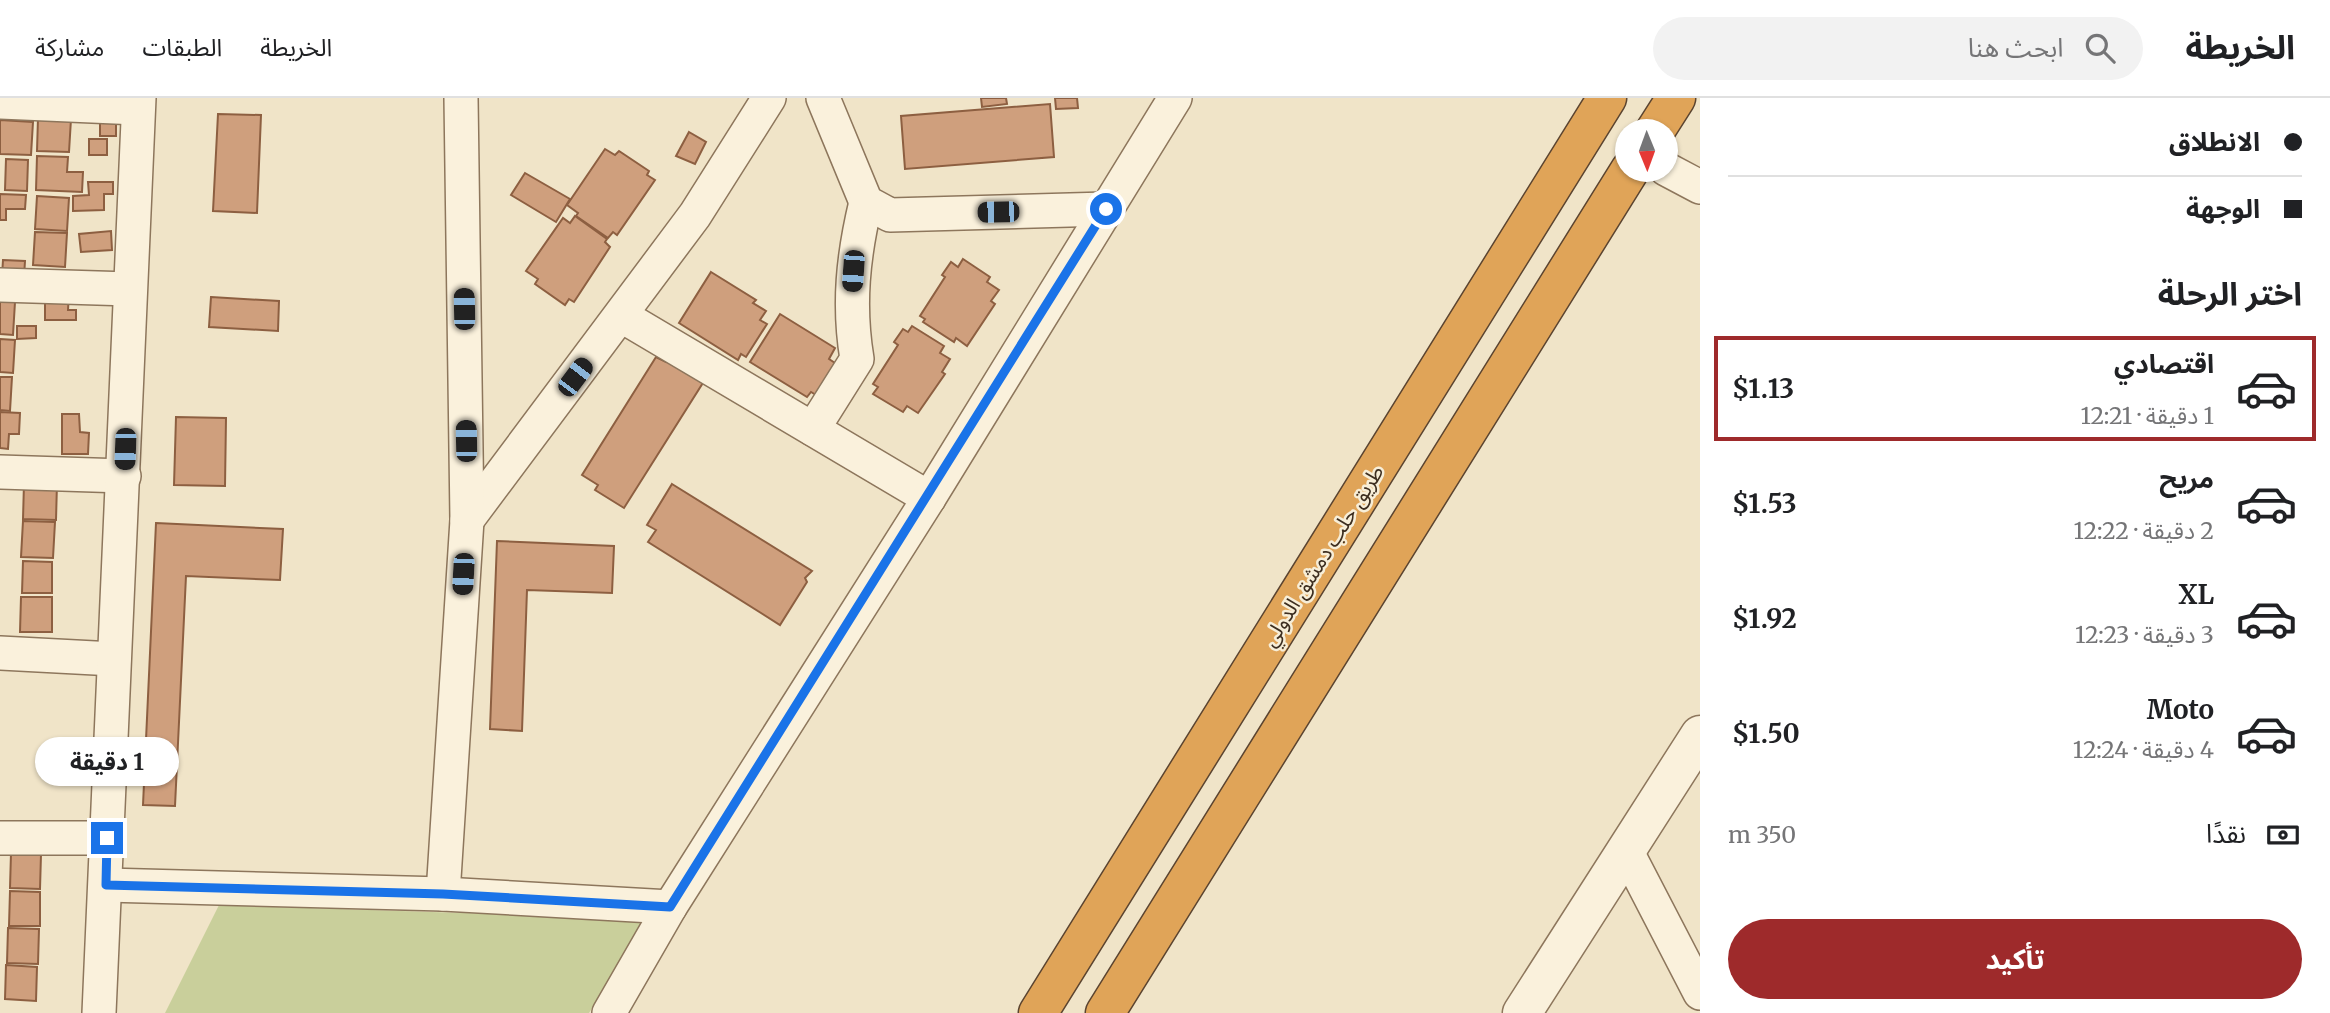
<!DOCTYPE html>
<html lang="ar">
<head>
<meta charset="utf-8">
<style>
	:root { --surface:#fff; --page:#f2f2f2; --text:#202124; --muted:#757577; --line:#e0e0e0; --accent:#9e2a2b }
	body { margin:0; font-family:Merriweather,"Noto Sans Arabic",serif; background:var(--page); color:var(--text); direction:rtl; height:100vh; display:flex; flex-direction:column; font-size:26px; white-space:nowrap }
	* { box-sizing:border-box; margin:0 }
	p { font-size:23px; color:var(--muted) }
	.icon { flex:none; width:38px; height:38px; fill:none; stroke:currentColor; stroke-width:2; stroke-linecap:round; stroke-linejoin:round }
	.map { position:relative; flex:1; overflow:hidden; direction:ltr }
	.side { display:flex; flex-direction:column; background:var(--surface); width:630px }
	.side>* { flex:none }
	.banner { display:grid; align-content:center; height:154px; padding:0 28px; background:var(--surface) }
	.needle { width:46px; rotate:179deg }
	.tools { position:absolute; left:1615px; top:21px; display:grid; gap:14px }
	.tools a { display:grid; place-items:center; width:63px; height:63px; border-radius:50%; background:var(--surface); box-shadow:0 2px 5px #0004; font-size:35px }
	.end { position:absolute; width:32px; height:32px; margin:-16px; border:9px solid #1a73e8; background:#fff; box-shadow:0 0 0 4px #fff }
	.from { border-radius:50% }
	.bubble { position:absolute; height:49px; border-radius:24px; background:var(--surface); box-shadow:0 2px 5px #0004; font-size:23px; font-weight:700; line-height:49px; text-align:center; direction:rtl }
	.car { position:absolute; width:21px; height:42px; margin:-21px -10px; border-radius:9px; box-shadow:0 0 5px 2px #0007; background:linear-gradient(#222 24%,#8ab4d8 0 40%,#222 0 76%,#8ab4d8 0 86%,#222 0) }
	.banner b { display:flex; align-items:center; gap:24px; height:66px; font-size:26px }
	.banner b+b { border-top:2px solid var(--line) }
	.banner i { width:18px; height:18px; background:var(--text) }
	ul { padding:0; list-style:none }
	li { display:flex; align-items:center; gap:21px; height:105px; margin:0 14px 10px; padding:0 14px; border:4px solid transparent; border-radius:0px }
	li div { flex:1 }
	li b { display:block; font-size:26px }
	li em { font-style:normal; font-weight:700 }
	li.active { border-color:var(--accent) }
	li>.icon { width:63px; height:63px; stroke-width:1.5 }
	h2 { padding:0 28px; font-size:32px; line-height:84px }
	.pay { display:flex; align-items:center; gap:18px; height:77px; padding:0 28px; font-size:26px }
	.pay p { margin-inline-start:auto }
	.button { display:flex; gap:14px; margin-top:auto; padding:14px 28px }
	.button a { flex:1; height:80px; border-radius:42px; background:var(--accent); color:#fff; font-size:28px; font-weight:700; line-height:80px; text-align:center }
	header { display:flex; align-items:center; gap:42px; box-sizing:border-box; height:98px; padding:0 35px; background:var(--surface); border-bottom:2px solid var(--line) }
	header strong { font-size:33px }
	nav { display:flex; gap:38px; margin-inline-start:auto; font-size:24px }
	.search { width:490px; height:63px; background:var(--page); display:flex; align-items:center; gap:18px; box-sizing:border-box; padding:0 24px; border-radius:38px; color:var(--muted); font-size:26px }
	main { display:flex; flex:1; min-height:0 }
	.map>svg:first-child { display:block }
</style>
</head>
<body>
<header>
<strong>الخريطة</strong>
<div class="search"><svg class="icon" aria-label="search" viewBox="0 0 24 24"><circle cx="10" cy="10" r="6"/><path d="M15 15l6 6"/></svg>ابحث هنا</div>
<nav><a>الخريطة</a><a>الطبقات</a><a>مشاركة</a></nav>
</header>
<main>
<section class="side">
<div class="banner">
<b><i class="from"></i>الانطلاق</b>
<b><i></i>الوجهة</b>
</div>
<h2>اختر الرحلة</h2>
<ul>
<li class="active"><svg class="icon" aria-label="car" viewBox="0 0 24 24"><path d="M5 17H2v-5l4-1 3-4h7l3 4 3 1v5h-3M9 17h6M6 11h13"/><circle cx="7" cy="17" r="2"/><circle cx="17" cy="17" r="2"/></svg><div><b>اقتصادي</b><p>1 دقيقة · 12:21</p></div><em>$1.13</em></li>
<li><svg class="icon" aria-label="car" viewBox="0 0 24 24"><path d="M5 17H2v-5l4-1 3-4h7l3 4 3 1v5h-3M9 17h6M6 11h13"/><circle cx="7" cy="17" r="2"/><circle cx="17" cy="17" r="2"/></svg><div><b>مريح</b><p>2 دقيقة · 12:22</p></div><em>$1.53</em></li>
<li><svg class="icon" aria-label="car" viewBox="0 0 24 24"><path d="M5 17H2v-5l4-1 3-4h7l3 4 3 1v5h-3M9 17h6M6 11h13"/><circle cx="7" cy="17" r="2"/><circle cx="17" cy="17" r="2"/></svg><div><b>XL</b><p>3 دقيقة · 12:23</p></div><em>$1.92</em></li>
<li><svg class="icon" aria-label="car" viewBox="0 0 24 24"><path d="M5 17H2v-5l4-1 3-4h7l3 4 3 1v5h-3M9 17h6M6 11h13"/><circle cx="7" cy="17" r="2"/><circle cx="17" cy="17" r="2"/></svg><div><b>Moto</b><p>4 دقيقة · 12:24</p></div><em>$1.50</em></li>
</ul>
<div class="pay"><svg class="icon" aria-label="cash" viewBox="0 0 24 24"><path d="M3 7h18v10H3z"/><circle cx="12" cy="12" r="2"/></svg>نقدًا<p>350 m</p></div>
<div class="button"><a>تأكيد</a></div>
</section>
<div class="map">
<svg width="1700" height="915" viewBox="0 0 1700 915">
	<rect width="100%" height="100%" fill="#f0e4c8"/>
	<path fill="#c9cf9b" d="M 219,807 L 649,821 L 589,915 L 165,915 Z"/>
	<g fill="#cf9f7d" stroke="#8d5f41" stroke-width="2">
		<path d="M 981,0 L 1006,0 L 1007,6 L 982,9 Z"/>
		<path d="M 1055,0 L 1077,0 L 1078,10 L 1056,11 Z"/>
		<path d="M 1050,6 L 1054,59 L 905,71 L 901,18 Z"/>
		<path d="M 218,16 L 261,17 L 257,115 L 213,113 Z"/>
		<path d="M 38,20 L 71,21 L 69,54 L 37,53 Z"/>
		<rect x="100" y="20" width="16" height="18"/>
		<path d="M 0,22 L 33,24 L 31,57 L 0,56 Z"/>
		<path d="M 689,34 L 706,44 L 695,66 L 676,58 Z"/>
		<rect x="89" y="41" width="18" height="16"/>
		<path d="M 605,51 L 615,57 L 619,53 L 649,73 L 647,77 L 655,82 L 617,137 L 613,134 L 608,140 L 576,118 L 578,115 L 567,107 Z"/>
		<path d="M 37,58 L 68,59 L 67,74 L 83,74 L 82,94 L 36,92 Z"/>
		<path d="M 6,61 L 28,62 L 27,93 L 5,92 Z"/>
		<path d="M 525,75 L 570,101 L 556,124 L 511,97 Z"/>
		<path d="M 88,84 L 113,84 L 113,96 L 104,96 L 104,112 L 73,113 L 73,98 L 89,97 Z"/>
		<path d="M 0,96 L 26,97 L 25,111 L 6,111 L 6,122 L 0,122 Z"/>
		<path d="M 37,98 L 69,100 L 67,133 L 35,131 Z"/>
		<path d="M 575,118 L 607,141 L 605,144 L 610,149 L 574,204 L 569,201 L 565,207 L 535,186 L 538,181 L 526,173 L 563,120 L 570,125 Z"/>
		<path d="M 111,133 L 112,152 L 81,154 L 79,136 Z"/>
		<path d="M 35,134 L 67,135 L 65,169 L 33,167 Z"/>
		<path d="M 963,161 L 990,179 L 987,184 L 999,192 L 991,203 L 995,206 L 967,248 L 956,240 L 954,244 L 923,224 L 925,221 L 920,218 L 945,179 L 942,177 L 951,164 L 958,169 Z"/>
		<path d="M 3,162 L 25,163 L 24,179 L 2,178 Z"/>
		<path d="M 711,174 L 756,202 L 753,205 L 766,213 L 760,222 L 767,226 L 746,259 L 741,256 L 738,262 L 679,225 Z"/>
		<path d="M 45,195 L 69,195 L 68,212 L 76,212 L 76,222 L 45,222 Z"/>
		<path d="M 211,199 L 279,203 L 278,233 L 209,229 Z"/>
		<path d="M 0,203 L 15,204 L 13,237 L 0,236 Z"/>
		<path d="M 780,216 L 835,250 L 829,261 L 835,265 L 816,297 L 811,294 L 807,299 L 750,264 Z"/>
		<path d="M 17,228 L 36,228 L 36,240 L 17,241 Z"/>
		<path d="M 912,228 L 944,248 L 940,255 L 950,261 L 942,274 L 945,276 L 918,315 L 907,308 L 903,314 L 873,296 L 878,289 L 873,286 L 898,247 L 894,244 L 903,231 L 908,234 Z"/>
		<path d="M 0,241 L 15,242 L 13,275 L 0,274 Z"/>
		<path d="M 670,258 L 706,280 L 624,410 L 595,392 L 598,387 L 582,377 L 656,259 L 666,264 Z"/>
		<path d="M 0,279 L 12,279 L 10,313 L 0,312 Z"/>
		<path d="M 0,314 L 20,315 L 19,336 L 9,336 L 8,351 L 0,350 Z"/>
		<path d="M 62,316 L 79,316 L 80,334 L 89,335 L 88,356 L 62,356 Z"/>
		<path d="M 176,319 L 226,320 L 225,388 L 174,387 Z"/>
		<path d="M 24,385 L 57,385 L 56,422 L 23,421 Z"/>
		<path d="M 672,386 L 812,473 L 805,480 L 807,484 L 780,527 L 648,444 L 656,432 L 647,427 Z"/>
		<path d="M 23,423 L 55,424 L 53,460 L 21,459 Z"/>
		<path d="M 156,425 L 283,431 L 280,482 L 186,478 L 175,708 L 143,707 Z"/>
		<path d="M 497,443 L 614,448 L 612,495 L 527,492 L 522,633 L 490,631 Z"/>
		<path d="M 23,463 L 52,464 L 52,495 L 22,495 Z"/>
		<path d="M 21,499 L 52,499 L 52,534 L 20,534 Z"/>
		<path d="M 11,755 L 41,756 L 40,791 L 10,790 Z"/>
		<path d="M 10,793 L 40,794 L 40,828 L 9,828 Z"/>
		<path d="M 8,830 L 39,831 L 38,866 L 7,865 Z"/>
		<path d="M 6,867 L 37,869 L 36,903 L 5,901 Z"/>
	</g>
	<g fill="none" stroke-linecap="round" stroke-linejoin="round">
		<g stroke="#8d765c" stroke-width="36">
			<g id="minor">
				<path d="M 823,0 L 866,104 L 890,117 L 1106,111"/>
				<path d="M 0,4 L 138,10"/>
				<path d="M 1666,71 L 1700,89"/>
				<path d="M 0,187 L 130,191"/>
				<path d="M 622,218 L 929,400"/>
				<path d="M 813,331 L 857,261 C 848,207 853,158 866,104"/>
				<path d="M 0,374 L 124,378"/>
				<path d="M 467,422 L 695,117 L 769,0"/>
				<path d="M 0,555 L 114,561"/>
				<path d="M 0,740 L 107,740"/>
				<path d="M 1627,754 L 1700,895"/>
				<path d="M 106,787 L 443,796 L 670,809"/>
				<path d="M 443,796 L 467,422 L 461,0"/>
				<path d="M 99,915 L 139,0"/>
				<path d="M 609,915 L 670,809 L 929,400 L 1175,0"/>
			</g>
		</g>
		<g stroke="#8d765c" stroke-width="41">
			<path id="tertiary" d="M 1522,915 L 1700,637"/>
		</g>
		<g stroke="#5b4430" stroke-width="41">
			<g id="motorway">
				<path d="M 1655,33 L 1676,0"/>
				<path d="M 1038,915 L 1607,0"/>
				<path d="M 1105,915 L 1630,72"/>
			</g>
		</g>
		<use href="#minor" stroke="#faf1dc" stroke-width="33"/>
		<use href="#tertiary" stroke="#faf1dc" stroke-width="38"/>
		<use href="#motorway" stroke="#e0a458" stroke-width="38"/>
	</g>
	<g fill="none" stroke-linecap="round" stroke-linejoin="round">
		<path stroke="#1a73e8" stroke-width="9" d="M 107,740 L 106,787 L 443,796 L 670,809 L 1106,111"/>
	</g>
	<g text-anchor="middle" stroke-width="5" stroke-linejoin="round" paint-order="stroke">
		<g font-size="21" fill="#3d2e20" stroke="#f7eed8">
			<text transform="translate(1323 458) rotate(-58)" y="7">طريق حلب دمشق الدولي</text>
		</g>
	</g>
</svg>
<div class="tools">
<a><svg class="needle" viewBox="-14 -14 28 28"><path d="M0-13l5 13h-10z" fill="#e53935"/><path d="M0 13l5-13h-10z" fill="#757577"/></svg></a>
</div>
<i class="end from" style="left:1106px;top:111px"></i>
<i class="end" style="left:107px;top:740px"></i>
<div class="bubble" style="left:35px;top:639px;width:144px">1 دقيقة</div>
<i class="car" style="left:998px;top:114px;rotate:269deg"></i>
<i class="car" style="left:853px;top:173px;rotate:184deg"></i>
<i class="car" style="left:464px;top:211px;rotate:359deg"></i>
<i class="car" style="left:575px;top:279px;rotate:37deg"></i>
<i class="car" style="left:466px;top:343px;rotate:359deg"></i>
<i class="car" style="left:125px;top:351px;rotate:182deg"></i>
<i class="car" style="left:463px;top:476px;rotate:183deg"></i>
</div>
</main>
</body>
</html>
